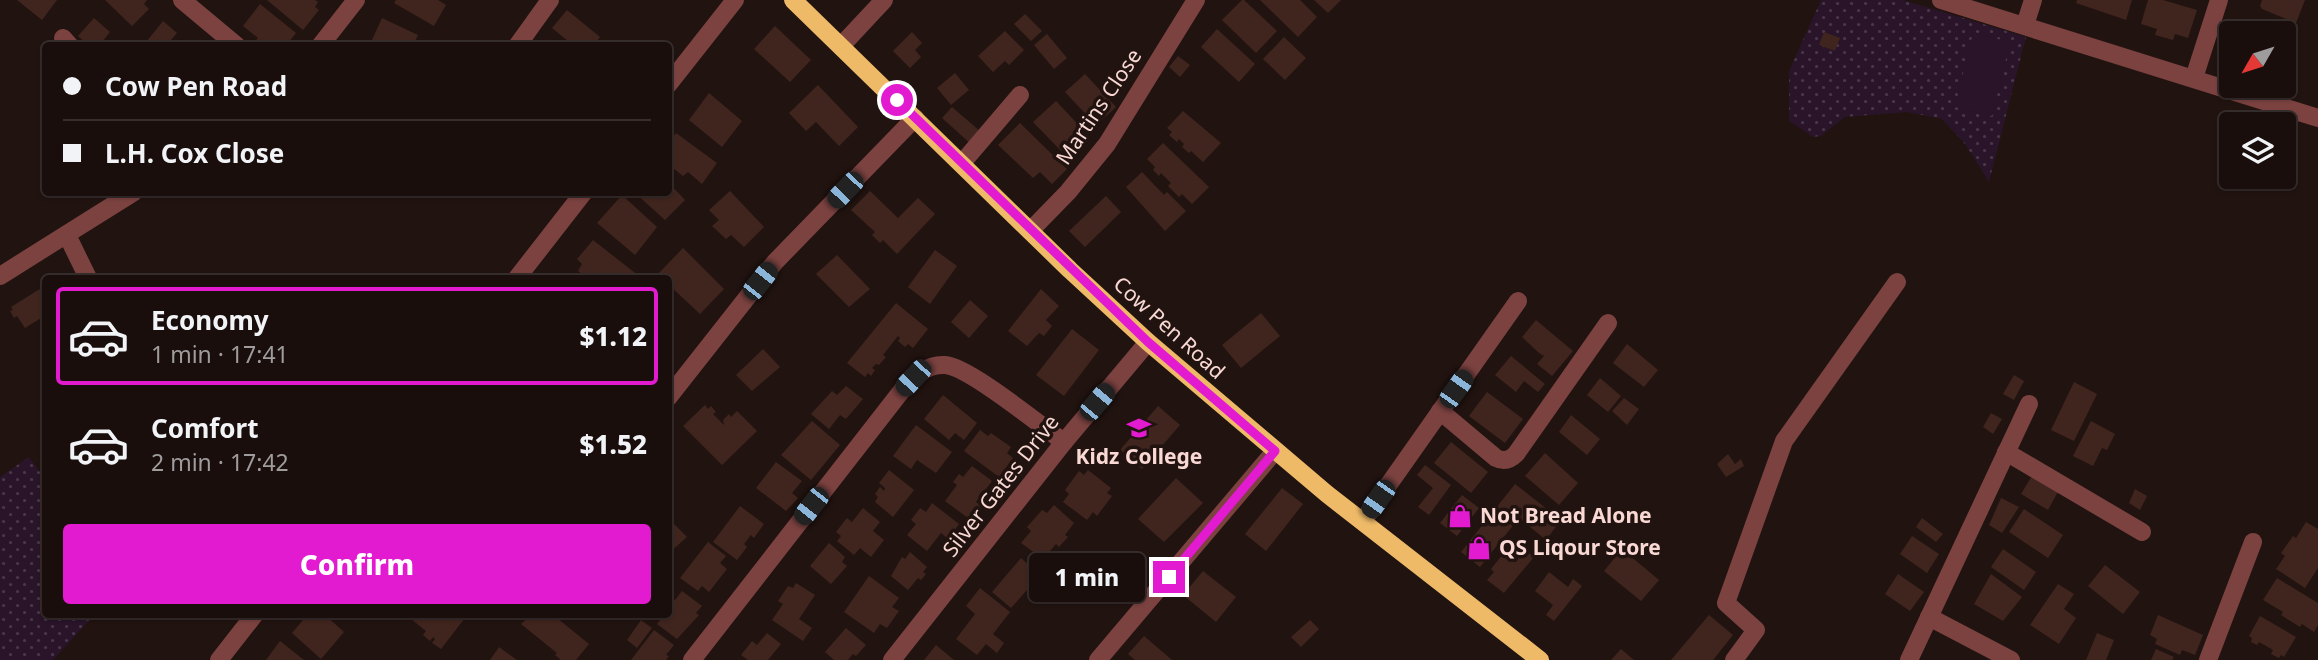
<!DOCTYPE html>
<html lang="en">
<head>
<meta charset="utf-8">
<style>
	:root { --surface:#190e0c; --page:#221715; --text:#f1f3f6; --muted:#9f9c9d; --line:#372e2d; --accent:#e21ad0 }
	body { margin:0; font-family:"Noto Sans",sans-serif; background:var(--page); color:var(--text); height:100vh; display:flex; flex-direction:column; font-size:26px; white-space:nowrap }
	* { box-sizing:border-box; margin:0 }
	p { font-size:23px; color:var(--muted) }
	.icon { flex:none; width:38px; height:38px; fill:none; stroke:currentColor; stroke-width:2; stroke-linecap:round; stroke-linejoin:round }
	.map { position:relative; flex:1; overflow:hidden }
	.drawer { position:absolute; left:42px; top:275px; width:630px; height:343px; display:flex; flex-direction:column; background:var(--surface); border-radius:7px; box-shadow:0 2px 5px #0004,0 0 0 2px var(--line) }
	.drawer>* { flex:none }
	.guide { position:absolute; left:42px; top:42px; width:630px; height:154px; border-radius:7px; box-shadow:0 2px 5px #0004,0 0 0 2px var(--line); display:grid; align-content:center; height:154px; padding:0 21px; background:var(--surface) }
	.needle { width:46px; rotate:231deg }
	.buttons { position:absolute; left:2219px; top:21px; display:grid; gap:14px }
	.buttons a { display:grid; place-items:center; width:77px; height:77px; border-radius:7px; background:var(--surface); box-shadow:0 2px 5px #0004,0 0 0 2px var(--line); font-size:35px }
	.end { position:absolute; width:32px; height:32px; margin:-16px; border:9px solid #e21ad0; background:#fff; box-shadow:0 0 0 4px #fff }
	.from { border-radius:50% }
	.bubble { position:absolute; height:49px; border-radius:7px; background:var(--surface); box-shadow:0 2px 5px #0004,0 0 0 2px var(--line); font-size:23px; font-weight:800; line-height:49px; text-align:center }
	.car { position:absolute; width:21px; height:42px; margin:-21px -10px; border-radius:9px; box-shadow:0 0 5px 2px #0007; background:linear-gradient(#222 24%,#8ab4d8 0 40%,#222 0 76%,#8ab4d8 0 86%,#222 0) }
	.guide b { display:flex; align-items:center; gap:24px; height:66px; font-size:26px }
	.guide b+b { border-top:2px solid var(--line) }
	.guide i { width:18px; height:18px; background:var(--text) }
	ul { padding:12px 0 0; list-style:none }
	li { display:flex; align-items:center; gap:21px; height:98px; margin:0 14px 10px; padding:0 7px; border:4px solid transparent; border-radius:7px }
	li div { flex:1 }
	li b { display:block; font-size:26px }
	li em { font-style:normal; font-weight:800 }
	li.on { border-color:var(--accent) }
	li>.icon { width:63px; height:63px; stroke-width:1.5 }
	.button { display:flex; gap:14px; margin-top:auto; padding:14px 21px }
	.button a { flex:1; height:80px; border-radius:7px; background:var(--accent); color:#fff; font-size:28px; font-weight:800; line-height:80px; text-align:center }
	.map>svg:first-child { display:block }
</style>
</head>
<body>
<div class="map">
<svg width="2318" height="660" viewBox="0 0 2318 660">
	<defs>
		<pattern id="grass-dots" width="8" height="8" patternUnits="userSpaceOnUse" patternTransform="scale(1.75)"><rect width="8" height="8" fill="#29142a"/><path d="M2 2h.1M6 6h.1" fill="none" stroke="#493648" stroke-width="1.8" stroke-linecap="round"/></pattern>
	</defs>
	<rect width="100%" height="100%" fill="#211310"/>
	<g fill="url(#grass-dots)">
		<path d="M 1821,0 L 1903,0 L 2026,37 L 1989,182 L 1965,144 L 1942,119 L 1907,112 L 1845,117 L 1821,136 L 1813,137 L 1789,121 L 1789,71 Z"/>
		<path d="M 29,457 L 45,479 L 46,614 L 95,614 L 53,660 L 0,660 L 0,477 Z"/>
	</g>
	<path fill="#29142a" d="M 1973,33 L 2010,42 L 1992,116 L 1955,107 Z"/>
	<g fill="#40251e">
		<path d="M 17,0 L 57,0 L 42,20 Z"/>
		<path d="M 105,0 L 147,0 L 144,4 L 149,9 L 132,26 Z"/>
		<path d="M 267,0 L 315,0 L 318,2 L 315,7 L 319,10 L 303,30 Z"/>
		<path d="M 396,0 L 438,0 L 446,5 L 434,26 L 394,3 Z"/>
		<path d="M 1242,0 L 1244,0 L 1277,31 L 1256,53 L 1222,20 Z"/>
		<path d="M 1260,0 L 1300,0 L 1317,17 L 1298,37 Z"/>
		<path d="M 1314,0 L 1341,0 L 1328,13 Z"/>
		<path d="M 2077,0 L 2132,0 L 2126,20 L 2076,3 Z"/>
		<path d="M 2148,0 L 2163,0 L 2197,10 L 2188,38 L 2175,34 L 2173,40 L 2155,35 L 2157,29 L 2141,24 Z"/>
		<path d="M 2262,0 L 2305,0 L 2296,23 L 2262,9 L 2260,6 Z"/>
		<path d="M 260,4 L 296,33 L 286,46 L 261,46 L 255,41 L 258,38 L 243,26 Z"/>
		<path d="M 567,10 L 600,37 L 593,46 L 574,46 L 552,28 Z"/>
		<path d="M 1025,14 L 1042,31 L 1031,41 L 1014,24 Z"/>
		<path d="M 94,18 L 110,32 L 99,46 L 89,46 L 78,36 Z"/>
		<path d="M 382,18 L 418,35 L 413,46 L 384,46 L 372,40 Z"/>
		<path d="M 163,21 L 177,33 L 171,40 L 175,43 L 178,40 L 185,46 L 143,46 Z"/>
		<path d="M 775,26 L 811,60 L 790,82 L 754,49 Z"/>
		<path d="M 1217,29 L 1255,64 L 1239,82 L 1201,47 Z"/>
		<path d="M 1005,31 L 1024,50 L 1009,65 L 1005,61 L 993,72 L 978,56 Z"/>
		<path d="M 912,32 L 922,43 L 915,50 L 921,57 L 910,68 L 893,51 Z"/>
		<path d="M 1824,32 L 1840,38 L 1835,51 L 1819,45 Z"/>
		<path d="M 1047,34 L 1067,58 L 1054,69 L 1034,45 Z"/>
		<path d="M 1284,37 L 1306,58 L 1285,80 L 1263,59 Z"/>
		<path d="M 1178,56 L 1190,65 L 1180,77 L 1169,67 Z"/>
		<path d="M 955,73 L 969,90 L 951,105 L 937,88 Z"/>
		<path d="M 1085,74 L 1116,107 L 1096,125 L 1065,92 Z"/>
		<path d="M 818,85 L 858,127 L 839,146 L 816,122 L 806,131 L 789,113 Z"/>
		<path d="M 709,93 L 742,121 L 722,147 L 689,120 Z"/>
		<path d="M 1056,101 L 1088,135 L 1066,156 L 1033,122 Z"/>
		<path d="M 952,107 L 981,132 L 971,144 L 942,118 Z"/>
		<path d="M 1183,111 L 1221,143 L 1203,162 L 1191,151 L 1189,153 L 1182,147 L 1184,144 L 1179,139 L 1177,142 L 1169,135 L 1172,132 L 1167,128 Z"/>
		<path d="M 1020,123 L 1067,169 L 1052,184 L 1040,172 L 1033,178 L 998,145 Z"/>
		<path d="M 676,133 L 717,163 L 702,184 L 688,172 L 683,176 L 668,164 L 668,143 Z"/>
		<path d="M 1163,143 L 1209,187 L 1192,204 L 1182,194 L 1179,197 L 1168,186 L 1171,183 L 1161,173 L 1159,176 L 1153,170 L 1155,167 L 1147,159 Z"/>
		<path d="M 1142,172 L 1164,195 L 1167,192 L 1186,211 L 1165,231 L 1126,187 Z"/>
		<path d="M 668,182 L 685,200 L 665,220 L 634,192 L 668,192 Z"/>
		<path d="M 730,191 L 764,227 L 744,247 L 731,235 L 726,239 L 712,226 L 719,220 L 709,210 Z"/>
		<path d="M 870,191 L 898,218 L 918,198 L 935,214 L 897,254 L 883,240 L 880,243 L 872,235 L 875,232 L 851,210 Z"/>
		<path d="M 622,195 L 657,227 L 635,255 L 597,223 Z"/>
		<path d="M 1106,196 L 1121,212 L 1085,247 L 1069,231 Z"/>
		<path d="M 593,240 L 639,276 L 637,278 L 587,278 L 578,271 L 582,264 L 577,259 Z"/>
		<path d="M 683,248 L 724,289 L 700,314 L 668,284 L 668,278 L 662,278 L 658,274 Z"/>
		<path d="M 935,250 L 957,266 L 930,304 L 908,287 Z"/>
		<path d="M 837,255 L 870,289 L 849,307 L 816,274 Z"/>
		<path d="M 43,287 L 46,290 L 46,315 L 25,328 L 17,316 L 14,318 L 10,311 L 13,310 L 11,307 Z"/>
		<path d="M 1041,289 L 1059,306 L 1046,320 L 1052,326 L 1044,336 L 1039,333 L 1027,346 L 1008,331 Z"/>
		<path d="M 970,300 L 988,316 L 969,338 L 951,322 Z"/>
		<path d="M 896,303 L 928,329 L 913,348 L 908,344 L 905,347 L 898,341 L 900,338 L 898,336 L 883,355 L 886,357 L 879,365 L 876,364 L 872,368 L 875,370 L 871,376 L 868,373 L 865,377 L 847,363 Z"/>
		<path d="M 1261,313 L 1280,336 L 1241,368 L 1222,345 Z"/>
		<path d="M 1536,320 L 1573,351 L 1552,376 L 1537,364 L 1544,356 L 1539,353 L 1522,337 Z"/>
		<path d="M 1072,329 L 1099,350 L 1064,396 L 1036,375 Z"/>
		<path d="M 1627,344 L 1658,370 L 1644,387 L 1613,363 Z"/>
		<path d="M 763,349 L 780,367 L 752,391 L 736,375 Z"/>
		<path d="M 1511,356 L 1545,384 L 1538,392 L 1524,381 L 1516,392 L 1495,375 Z"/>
		<path d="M 2014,375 L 2024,381 L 2014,400 L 2003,394 Z"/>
		<path d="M 1600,378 L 1621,396 L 1608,412 L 1587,395 Z"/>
		<path d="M 2074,382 L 2097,394 L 2074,441 L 2051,430 Z"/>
		<path d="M 846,386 L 863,399 L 846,419 L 840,415 L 829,429 L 811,414 L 832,391 L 837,395 Z"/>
		<path d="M 1487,392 L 1523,419 L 1505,443 L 1469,416 Z"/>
		<path d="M 943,395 L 977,423 L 964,440 L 955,433 L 949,440 L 924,419 Z"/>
		<path d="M 1624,398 L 1639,409 L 1627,425 L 1612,411 Z"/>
		<path d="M 705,405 L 708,409 L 711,406 L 716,412 L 713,414 L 724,425 L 723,420 L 729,414 L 731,417 L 737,411 L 757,431 L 722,465 L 683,426 Z"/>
		<path d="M 1158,406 L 1180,425 L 1142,469 L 1120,450 Z"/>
		<path d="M 1991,413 L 2002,419 L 1993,434 L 1983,427 Z"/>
		<path d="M 1571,415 L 1600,439 L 1587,455 L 1559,432 Z"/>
		<path d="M 812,421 L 840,445 L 811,480 L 781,455 Z"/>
		<path d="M 2091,421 L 2115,434 L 2107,450 L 2102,448 L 2093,466 L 2073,456 Z"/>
		<path d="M 916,425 L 952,452 L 936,473 L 917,460 L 911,469 L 893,456 Z"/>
		<path d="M 980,430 L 988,436 L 991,433 L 1011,447 L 1007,453 L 1013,458 L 999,477 L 964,451 Z"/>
		<path d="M 1451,442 L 1488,472 L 1471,493 L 1434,463 Z"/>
		<path d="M 1545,453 L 1578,483 L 1559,505 L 1525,476 Z"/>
		<path d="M 1728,454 L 1735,464 L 1741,459 L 1744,466 L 1726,477 L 1717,464 Z"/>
		<path d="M 776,462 L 802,481 L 792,493 L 798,498 L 786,511 L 756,488 Z"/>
		<path d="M 1425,465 L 1451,485 L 1429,515 L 1418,507 L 1433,488 L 1417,475 Z"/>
		<path d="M 972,466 L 992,481 L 976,502 L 983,507 L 972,521 L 945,501 L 957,485 L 953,482 L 959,474 L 963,477 Z"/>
		<path d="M 889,470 L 914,490 L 893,517 L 875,502 L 878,497 L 875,494 L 880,487 L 884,491 L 885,488 L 879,483 Z"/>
		<path d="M 1088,470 L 1111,488 L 1107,493 L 1112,496 L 1097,516 L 1093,512 L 1087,520 L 1063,502 L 1069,494 L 1065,490 L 1079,471 L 1084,475 Z"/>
		<path d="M 2033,474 L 2059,490 L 2048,510 L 2021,494 Z"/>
		<path d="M 1176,478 L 1203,503 L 1164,542 L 1138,519 Z"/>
		<path d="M 1515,484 L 1561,520 L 1546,540 L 1519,518 L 1480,567 L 1461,552 Z"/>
		<path d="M 1282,488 L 1303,504 L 1266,551 L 1245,534 Z"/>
		<path d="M 2135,489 L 2147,496 L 2140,510 L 2129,503 Z"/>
		<path d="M 1462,495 L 1479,508 L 1457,536 L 1440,523 Z"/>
		<path d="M 2001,498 L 2019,507 L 2002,533 L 1989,525 Z"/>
		<path d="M 932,503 L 959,524 L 948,539 L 941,533 L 927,551 L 907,535 L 916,524 L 911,520 L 920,508 L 926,512 Z"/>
		<path d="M 1054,505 L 1074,523 L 1065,535 L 1068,537 L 1059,547 L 1056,544 L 1043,559 L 1021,543 L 1031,531 L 1027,527 L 1042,510 L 1047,513 Z"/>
		<path d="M 740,506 L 764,524 L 754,538 L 751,535 L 744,544 L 747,547 L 737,560 L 713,542 Z"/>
		<path d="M 863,508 L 880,522 L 873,531 L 884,540 L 871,557 L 860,548 L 854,555 L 837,541 L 841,536 L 836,532 L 847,518 L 852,522 Z"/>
		<path d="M 2024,509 L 2063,535 L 2048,558 L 2009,532 Z"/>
		<path d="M 668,518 L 687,537 L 668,554 Z"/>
		<path d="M 1922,518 L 1943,534 L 1936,542 L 1916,527 Z"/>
		<path d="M 2306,522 L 2318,529 L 2318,568 L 2305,588 L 2276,569 L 2285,556 L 2281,553 L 2293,536 L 2296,538 Z"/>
		<path d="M 1912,536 L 1939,554 L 1927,573 L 1900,554 Z"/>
		<path d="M 708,542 L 726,556 L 720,563 L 727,569 L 709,592 L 702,586 L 698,591 L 680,578 Z"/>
		<path d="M 829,543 L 845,557 L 842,562 L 847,566 L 831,584 L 810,566 Z"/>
		<path d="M 1517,543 L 1534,557 L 1504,593 L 1487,580 L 1494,572 L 1491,569 L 1510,545 L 1514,547 Z"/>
		<path d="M 1622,549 L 1659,580 L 1641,601 L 1604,571 Z"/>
		<path d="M 2003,549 L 2036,572 L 2024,590 L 1991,567 Z"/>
		<path d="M 910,552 L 927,567 L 923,572 L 926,574 L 921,580 L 918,578 L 908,590 L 891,576 L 902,557 L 905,559 Z"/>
		<path d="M 1021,558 L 1044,578 L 1031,594 L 1027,590 L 1011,608 L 992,592 Z"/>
		<path d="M 2105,565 L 2140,592 L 2123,614 L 2088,586 Z"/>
		<path d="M 1203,571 L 1236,597 L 1216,622 L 1183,595 Z"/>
		<path d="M 1549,572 L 1568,587 L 1573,579 L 1582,586 L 1554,621 L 1546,615 L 1553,605 L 1535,591 Z"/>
		<path d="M 1898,574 L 1924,592 L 1910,611 L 1885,594 Z"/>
		<path d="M 1991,574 L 2022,597 L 2003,621 L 1974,604 Z"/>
		<path d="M 869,576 L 899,598 L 892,607 L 899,611 L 887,628 L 880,624 L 874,633 L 844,612 Z"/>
		<path d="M 2277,578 L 2318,603 L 2318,625 L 2314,632 L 2302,624 L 2300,627 L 2281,615 L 2283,612 L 2263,600 Z"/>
		<path d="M 796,583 L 815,595 L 799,619 L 812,628 L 803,641 L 772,620 L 783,604 L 778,601 L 788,586 L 793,588 Z"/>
		<path d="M 2058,584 L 2074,594 L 2064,609 L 2076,618 L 2059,644 L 2030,625 Z"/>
		<path d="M 980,588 L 1010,612 L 993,634 L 1004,643 L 997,653 L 986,644 L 977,655 L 956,639 L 975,614 L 966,606 Z"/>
		<path d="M 682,591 L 702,606 L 696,613 L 699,615 L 677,639 L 657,624 L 663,616 L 660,614 L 668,614 L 668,595 L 675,600 Z"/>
		<path d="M 308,614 L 324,614 L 344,632 L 321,659 L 292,633 Z"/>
		<path d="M 415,614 L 468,614 L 441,649 L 432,643 L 435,639 L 433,637 L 430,641 L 423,635 L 426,631 L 411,619 Z"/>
		<path d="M 532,614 L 552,614 L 589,644 L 576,660 L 561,660 L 555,655 L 557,653 L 521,624 Z"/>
		<path d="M 1709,615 L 1733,635 L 1713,660 L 1671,660 Z"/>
		<path d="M 2158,615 L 2203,635 L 2195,655 L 2182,650 L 2180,655 L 2155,644 L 2157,639 L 2150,635 Z"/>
		<path d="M 2260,616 L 2296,637 L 2284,657 L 2281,655 L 2279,658 L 2271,654 L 2273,650 L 2259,642 L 2257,645 L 2251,642 L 2252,638 L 2249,636 Z"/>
		<path d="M 641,620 L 652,628 L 637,648 L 627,640 Z"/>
		<path d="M 1310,620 L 1319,629 L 1301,647 L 1291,637 Z"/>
		<path d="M 846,628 L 866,645 L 856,656 L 853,654 L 848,660 L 834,660 L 825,652 Z"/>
		<path d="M 654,630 L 674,645 L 666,655 L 669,656 L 666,660 L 631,660 Z"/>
		<path d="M 767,633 L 781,644 L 768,660 L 748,660 L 741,655 L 752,641 L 757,645 Z"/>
		<path d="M 2097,633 L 2114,640 L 2106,660 L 2086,660 Z"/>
		<path d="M 1144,636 L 1172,660 L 1135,660 L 1128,654 Z"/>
		<path d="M 280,641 L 304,660 L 266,660 Z"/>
		<path d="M 936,645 L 954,660 L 924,660 Z"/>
		<path d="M 499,647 L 517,660 L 490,660 Z"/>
		<path d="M 1621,649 L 1634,660 L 1611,660 Z"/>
		<path d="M 2156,649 L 2174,657 L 2172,660 L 2151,660 Z"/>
	</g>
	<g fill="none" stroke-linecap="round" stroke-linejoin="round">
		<g stroke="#7b4240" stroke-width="18">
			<path d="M 182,0 L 237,46"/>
			<path d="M 1941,0 L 2318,118"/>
			<path d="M 2025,25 L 2033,0"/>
			<path d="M 63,38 L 70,46"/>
			<path d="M 320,46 L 356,0"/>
			<path d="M 517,46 L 550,0"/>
			<path d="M 841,46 L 884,0"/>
			<path d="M 2194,78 L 2219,0"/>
			<path d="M 668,85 L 735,0"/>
			<path d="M 962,163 L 1020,95"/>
			<path d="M 1030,231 L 1068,192 L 1107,144 L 1196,0"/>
			<path d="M 67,235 L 88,278"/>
			<path d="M 0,276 L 134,192"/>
			<path d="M 517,278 L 584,192"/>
			<path d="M 668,398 L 775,262 L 915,118"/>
			<path d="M 1440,411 L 1496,458 C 1504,462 1510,460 1516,454 L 1608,323"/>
			<path d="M 2006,452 L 2142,532"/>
			<path d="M 1363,521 L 1518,301"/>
			<path d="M 1929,617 L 2011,660"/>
			<path d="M 219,660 L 255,614"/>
			<path d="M 692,660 L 903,389 C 914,376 927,364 945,365 C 968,366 1041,426 1064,442"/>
			<path d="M 892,660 L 1064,442 L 1148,342"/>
			<path d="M 1098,660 L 1275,451"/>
			<path d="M 1734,660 L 1756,630 L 1726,603 L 1784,441 L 1897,282"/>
			<path d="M 1909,660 L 2029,404"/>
			<path d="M 2208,660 L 2253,542"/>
		</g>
		<path stroke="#eeba68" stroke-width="18" d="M 793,0 L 1070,270 L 1148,342 L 1327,494 L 1540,660"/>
	</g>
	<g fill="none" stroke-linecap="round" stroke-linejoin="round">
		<path stroke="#e21ad0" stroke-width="9" d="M 897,100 L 1148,342 L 1275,451 L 1169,577"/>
	</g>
	<defs>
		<g id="school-bare" transform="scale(1.89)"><path d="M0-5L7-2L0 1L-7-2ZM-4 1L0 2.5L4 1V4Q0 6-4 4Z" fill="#e21ad0" stroke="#211310" stroke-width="2.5" paint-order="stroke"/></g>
		<g id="shop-bare" transform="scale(1.89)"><path d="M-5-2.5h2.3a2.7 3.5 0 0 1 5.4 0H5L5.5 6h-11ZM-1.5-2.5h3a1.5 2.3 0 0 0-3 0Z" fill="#e21ad0" stroke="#211310" stroke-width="2.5" paint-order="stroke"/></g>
	</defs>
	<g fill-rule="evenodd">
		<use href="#school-bare" x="1139" y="428"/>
		<use href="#shop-bare" x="1460" y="516"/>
		<use href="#shop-bare" x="1479" y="548"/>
	</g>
	<g text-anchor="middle" stroke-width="7" stroke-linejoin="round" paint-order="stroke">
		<g font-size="21" fill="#fad9d5" stroke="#211310">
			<text transform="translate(1099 107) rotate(-56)" y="7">Martins Close</text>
			<text transform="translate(1169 328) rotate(42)" y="7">Cow Pen Road</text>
			<text transform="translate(1001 486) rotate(-52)" y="7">Silver Gates Drive</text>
		</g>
		<g font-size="21" font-weight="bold" fill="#fad9d5" stroke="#211310" text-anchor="start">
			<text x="1139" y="464" text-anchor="middle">Kidz College</text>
			<text x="1480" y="523">Not Bread Alone</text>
			<text x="1499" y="555">QS Liqour Store</text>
		</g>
	</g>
</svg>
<div class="buttons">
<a><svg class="needle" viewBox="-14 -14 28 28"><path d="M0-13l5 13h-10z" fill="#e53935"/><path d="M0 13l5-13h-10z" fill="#9f9c9d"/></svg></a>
<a><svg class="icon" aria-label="layers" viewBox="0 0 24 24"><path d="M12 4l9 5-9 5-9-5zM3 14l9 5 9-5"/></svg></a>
</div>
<i class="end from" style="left:897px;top:100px"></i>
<i class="end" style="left:1169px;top:577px"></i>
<div class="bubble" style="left:1029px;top:553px;width:116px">1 min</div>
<i class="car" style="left:845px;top:190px;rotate:224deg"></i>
<i class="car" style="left:760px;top:281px;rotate:38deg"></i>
<i class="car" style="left:913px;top:378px;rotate:223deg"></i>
<i class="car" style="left:1456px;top:389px;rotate:35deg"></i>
<i class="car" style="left:1097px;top:402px;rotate:40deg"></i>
<i class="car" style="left:1378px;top:499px;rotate:215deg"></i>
<i class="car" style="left:811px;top:506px;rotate:218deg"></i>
<div class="guide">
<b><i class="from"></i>Cow Pen Road</b>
<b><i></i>L.H. Cox Close</b>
</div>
<section class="drawer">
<ul>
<li class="on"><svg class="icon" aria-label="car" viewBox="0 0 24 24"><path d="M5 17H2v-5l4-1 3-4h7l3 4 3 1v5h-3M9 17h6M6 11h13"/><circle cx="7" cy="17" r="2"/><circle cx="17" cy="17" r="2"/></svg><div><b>Economy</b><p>1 min · 17:41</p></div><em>$1.12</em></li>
<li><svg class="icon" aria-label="car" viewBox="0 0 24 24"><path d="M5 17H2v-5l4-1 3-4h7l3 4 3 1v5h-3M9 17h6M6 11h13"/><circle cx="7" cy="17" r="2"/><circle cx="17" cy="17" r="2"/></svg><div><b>Comfort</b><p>2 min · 17:42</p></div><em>$1.52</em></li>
</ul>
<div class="button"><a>Confirm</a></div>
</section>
</div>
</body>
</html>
